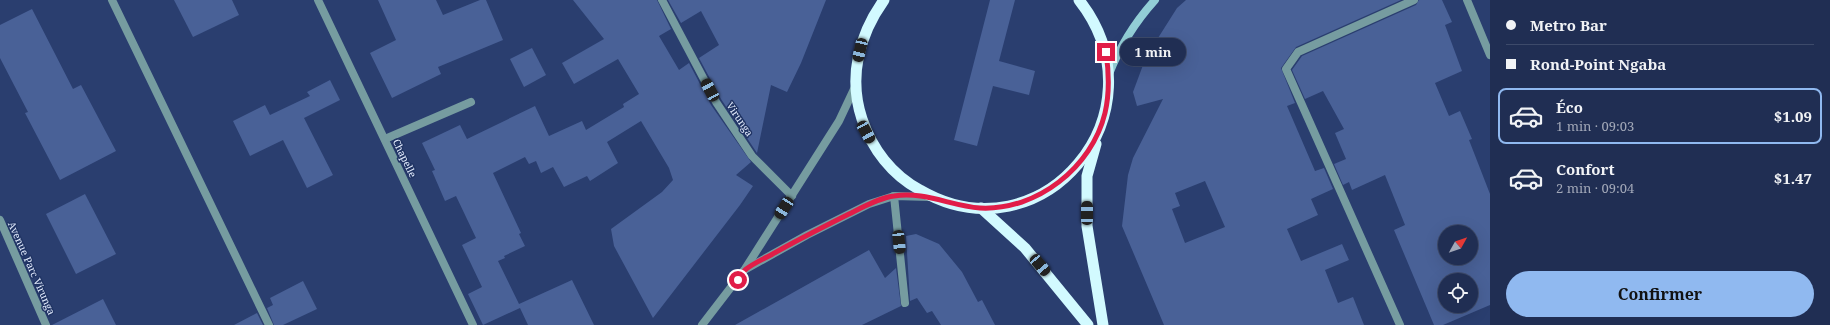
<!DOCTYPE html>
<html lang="fr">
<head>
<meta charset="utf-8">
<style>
	:root { --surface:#202e53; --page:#28365a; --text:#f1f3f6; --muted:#a2a8b8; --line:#3d4a6a; --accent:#90b9f0 }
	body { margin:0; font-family:"Noto Serif",serif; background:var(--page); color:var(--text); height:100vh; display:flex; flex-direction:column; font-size:15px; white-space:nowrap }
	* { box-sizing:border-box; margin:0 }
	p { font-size:13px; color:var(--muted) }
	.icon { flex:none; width:22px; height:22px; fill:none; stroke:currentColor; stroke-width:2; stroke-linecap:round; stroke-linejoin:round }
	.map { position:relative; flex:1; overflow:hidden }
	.sheet { display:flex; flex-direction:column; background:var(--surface); width:340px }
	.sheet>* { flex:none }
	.guide { display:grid; align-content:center; height:88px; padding:0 16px; background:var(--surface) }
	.needle { width:26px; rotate:50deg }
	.buttons { position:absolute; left:1438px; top:225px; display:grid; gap:8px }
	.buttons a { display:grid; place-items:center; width:40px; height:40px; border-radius:50%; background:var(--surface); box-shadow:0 4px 16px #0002,0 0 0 1px var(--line); font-size:20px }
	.end { position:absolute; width:18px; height:18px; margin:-9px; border:5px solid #e11d48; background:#fff; box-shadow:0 0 0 2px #fff }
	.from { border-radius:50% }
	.bubble { position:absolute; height:28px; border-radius:14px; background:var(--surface); box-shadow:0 4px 16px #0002,0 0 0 1px var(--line); font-size:13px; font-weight:700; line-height:28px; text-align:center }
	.car { position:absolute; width:12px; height:24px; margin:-12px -6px; border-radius:5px; box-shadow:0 0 3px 1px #0007; background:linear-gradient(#222 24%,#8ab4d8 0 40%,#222 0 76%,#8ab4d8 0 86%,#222 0) }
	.guide b { display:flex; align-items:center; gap:14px; height:38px; font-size:15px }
	.guide b+b { border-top:1px solid var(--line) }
	.guide i { width:10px; height:10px; background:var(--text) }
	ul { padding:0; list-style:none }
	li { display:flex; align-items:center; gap:12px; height:56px; margin:0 8px 6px; padding:0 8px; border:2px solid transparent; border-radius:8px }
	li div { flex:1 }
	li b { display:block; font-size:15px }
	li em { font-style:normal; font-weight:700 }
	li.active { border-color:var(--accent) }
	li>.icon { width:36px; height:36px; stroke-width:1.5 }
	.action { display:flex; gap:8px; margin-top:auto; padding:8px 16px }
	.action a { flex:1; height:46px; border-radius:24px; background:var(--accent); color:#111; font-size:16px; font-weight:700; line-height:46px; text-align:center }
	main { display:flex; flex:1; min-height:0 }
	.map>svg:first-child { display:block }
</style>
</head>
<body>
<main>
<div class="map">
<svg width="1490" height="325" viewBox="0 0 1490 325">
	<rect width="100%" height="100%" fill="#2a3e6f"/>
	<g fill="#496197" fill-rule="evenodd">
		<path d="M 174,0 L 232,0 L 239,15 L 193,37 Z"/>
		<path d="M 378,0 L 436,0 L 443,15 L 480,0 L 486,0 L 503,40 L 438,67 L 441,74 L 392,98 L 370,53 L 396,40 Z"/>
		<path d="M 573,0 L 657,0 L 671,29 L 659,36 L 679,70 L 689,63 L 711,105 L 751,162 L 736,175 L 753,186 L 740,205 L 653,318 L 614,246 L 611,229 L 662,192 L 673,180 L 669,168 L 641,121 L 607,142 L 618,163 L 590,181 L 587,176 L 564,187 L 553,167 L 541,173 L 536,161 L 529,164 L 525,157 L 493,173 L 521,233 L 519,234 L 525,246 L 504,256 L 505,258 L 498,261 L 519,304 L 572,280 L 594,325 L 528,325 L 520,308 L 483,325 L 468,294 L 482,287 L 462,245 L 476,238 L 456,196 L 445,201 L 432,171 L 435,170 L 422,143 L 460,125 L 467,139 L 535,106 L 549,136 L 582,121 L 586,130 L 624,107 L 623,104 L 639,94 L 618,59 L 574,84 L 562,63 L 604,39 Z"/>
		<path d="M 668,0 L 826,0 L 801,63 L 787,92 L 771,85 L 757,153 L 721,99 L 699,58 L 719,45 L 701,11 L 681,23 Z"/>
		<path d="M 990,0 L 1015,0 L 999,61 L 1035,71 L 1029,95 L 993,86 L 977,146 L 954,140 Z"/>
		<path d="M 1186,0 L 1401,0 L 1296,47 L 1281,68 L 1295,103 L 1287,106 L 1315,171 L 1324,168 L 1333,189 L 1311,199 L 1318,215 L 1287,229 L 1301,261 L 1342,244 L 1349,260 L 1325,270 L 1338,303 L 1353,297 L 1364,325 L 1164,325 L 1122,226 L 1128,175 L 1133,158 L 1163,99 L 1137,106 L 1133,92 L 1146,57 L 1177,8 ZM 1205,181 L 1225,227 L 1185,243 L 1172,209 L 1180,206 L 1175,193 Z"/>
		<path d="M 1419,0 L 1442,0 L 1452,22 L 1445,25 L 1462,71 L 1435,83 L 1449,116 L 1460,111 L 1472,139 L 1469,140 L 1490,194 L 1490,305 L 1443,325 L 1434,325 L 1394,230 L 1405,225 L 1385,175 L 1352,190 L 1349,182 L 1343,185 L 1334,164 L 1346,159 L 1335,133 L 1344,129 L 1323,91 L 1305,99 L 1292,70 L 1302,56 L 1416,5 ZM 1445,232 L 1471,232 L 1471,258 L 1445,258 ZM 1445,280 L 1471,280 L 1471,306 L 1445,306 Z"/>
		<path d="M 32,9 L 73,89 L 81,85 L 116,151 L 60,180 L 25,113 L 28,112 L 0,58 L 0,25 Z"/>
		<path d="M 532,48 L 546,75 L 524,87 L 510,59 Z"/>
		<path d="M 330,80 L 340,100 L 304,118 L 333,175 L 307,188 L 283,140 L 250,156 L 233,121 L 265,105 L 270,115 L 310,96 L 307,92 Z"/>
		<path d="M 85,194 L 116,254 L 76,274 L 46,214 Z"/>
		<path d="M 916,234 L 939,244 L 962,272 L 978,302 L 982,300 L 995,325 L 941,325 L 932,311 L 927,313 L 917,298 L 910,301 L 906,236 Z"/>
		<path d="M 869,250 L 885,278 L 896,268 L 901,306 L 862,325 L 735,325 Z"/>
		<path d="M 303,281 L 317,309 L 283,325 L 274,325 L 267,308 L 273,305 L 270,298 Z"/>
		<path d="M 103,299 L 116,325 L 52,325 Z"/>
		<path d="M 257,313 L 263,325 L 234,325 Z"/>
	</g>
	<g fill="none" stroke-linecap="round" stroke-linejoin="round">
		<path stroke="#769ca0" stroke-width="8" d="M 894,196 L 905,303"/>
		<g stroke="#769ca0" stroke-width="8">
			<path d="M 112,0 L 269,325"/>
			<path d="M 318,0 L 473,325"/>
			<path d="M 662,0 L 716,102 L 752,156 L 792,196"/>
			<path d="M 1467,0 L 1490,55"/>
			<path d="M 385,139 L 471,102"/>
			<path d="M 0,220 L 46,325"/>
			<path d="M 1400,325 L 1286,69 L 1298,52 L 1414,0"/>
		</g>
		<g stroke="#769ca0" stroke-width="8">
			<path d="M 746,269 L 807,235 L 869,204 L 894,196 L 930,197"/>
			<path d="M 702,325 L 745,269 L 839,121 L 855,87"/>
		</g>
		<path stroke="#92ced6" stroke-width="8" d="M 1109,74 C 1120,46 1135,22 1155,0"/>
		<g stroke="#d2faff" stroke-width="11">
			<path d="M 884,0 C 859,35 848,77 862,119 C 872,149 892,175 920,190 C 1042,261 1167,112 1079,0"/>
			<path d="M 1096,144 L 1087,176 L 1087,226 L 1103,325"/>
			<path d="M 981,208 L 1025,248 L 1088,325"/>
		</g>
	</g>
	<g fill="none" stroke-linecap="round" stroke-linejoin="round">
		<path stroke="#e11d48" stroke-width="5" d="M 738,280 C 740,276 742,273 745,270 C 752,264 763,259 771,255 C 797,240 823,227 849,214 C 863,207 879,198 894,196 C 924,191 951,206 980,208 C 1037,211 1092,167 1105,113 C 1110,92 1109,73 1106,52"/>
	</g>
	<g text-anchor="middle" stroke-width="3" stroke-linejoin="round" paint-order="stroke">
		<g font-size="10" fill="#e3ecfe" stroke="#203464">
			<text transform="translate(740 119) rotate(56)" y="4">Virunga</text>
			<text transform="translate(405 158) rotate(64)" y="4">Chapelle</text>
			<text transform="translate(32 268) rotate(66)" y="4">Avenue Parc Virunga</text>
		</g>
	</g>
</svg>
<div class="buttons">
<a><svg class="needle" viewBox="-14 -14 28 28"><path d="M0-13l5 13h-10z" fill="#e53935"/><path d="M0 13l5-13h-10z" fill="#a2a8b8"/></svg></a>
<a><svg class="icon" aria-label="locate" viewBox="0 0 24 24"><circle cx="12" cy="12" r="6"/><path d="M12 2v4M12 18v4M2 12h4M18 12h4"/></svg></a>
</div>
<i class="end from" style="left:738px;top:280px"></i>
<i class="end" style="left:1106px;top:52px"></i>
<div class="bubble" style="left:1120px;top:38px;width:66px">1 min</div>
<i class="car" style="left:860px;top:50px;rotate:193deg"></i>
<i class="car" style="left:710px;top:90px;rotate:332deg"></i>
<i class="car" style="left:866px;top:132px;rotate:151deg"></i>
<i class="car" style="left:784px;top:208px;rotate:213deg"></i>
<i class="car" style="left:1087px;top:213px;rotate:0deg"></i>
<i class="car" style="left:899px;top:242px;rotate:174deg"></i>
<i class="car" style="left:1040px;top:265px;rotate:140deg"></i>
</div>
<section class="sheet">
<div class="guide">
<b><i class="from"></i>Metro Bar</b>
<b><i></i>Rond-Point Ngaba</b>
</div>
<ul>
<li class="active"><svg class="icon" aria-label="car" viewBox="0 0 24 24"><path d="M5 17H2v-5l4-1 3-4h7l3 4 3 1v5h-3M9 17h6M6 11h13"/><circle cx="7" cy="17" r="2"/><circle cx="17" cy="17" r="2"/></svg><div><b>Éco</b><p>1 min · 09:03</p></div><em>$1.09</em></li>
<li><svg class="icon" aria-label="car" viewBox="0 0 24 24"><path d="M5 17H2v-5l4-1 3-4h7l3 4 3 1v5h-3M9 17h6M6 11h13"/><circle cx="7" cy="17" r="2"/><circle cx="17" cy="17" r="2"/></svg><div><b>Confort</b><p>2 min · 09:04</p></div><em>$1.47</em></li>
</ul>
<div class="action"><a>Confirmer</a></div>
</section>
</main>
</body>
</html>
